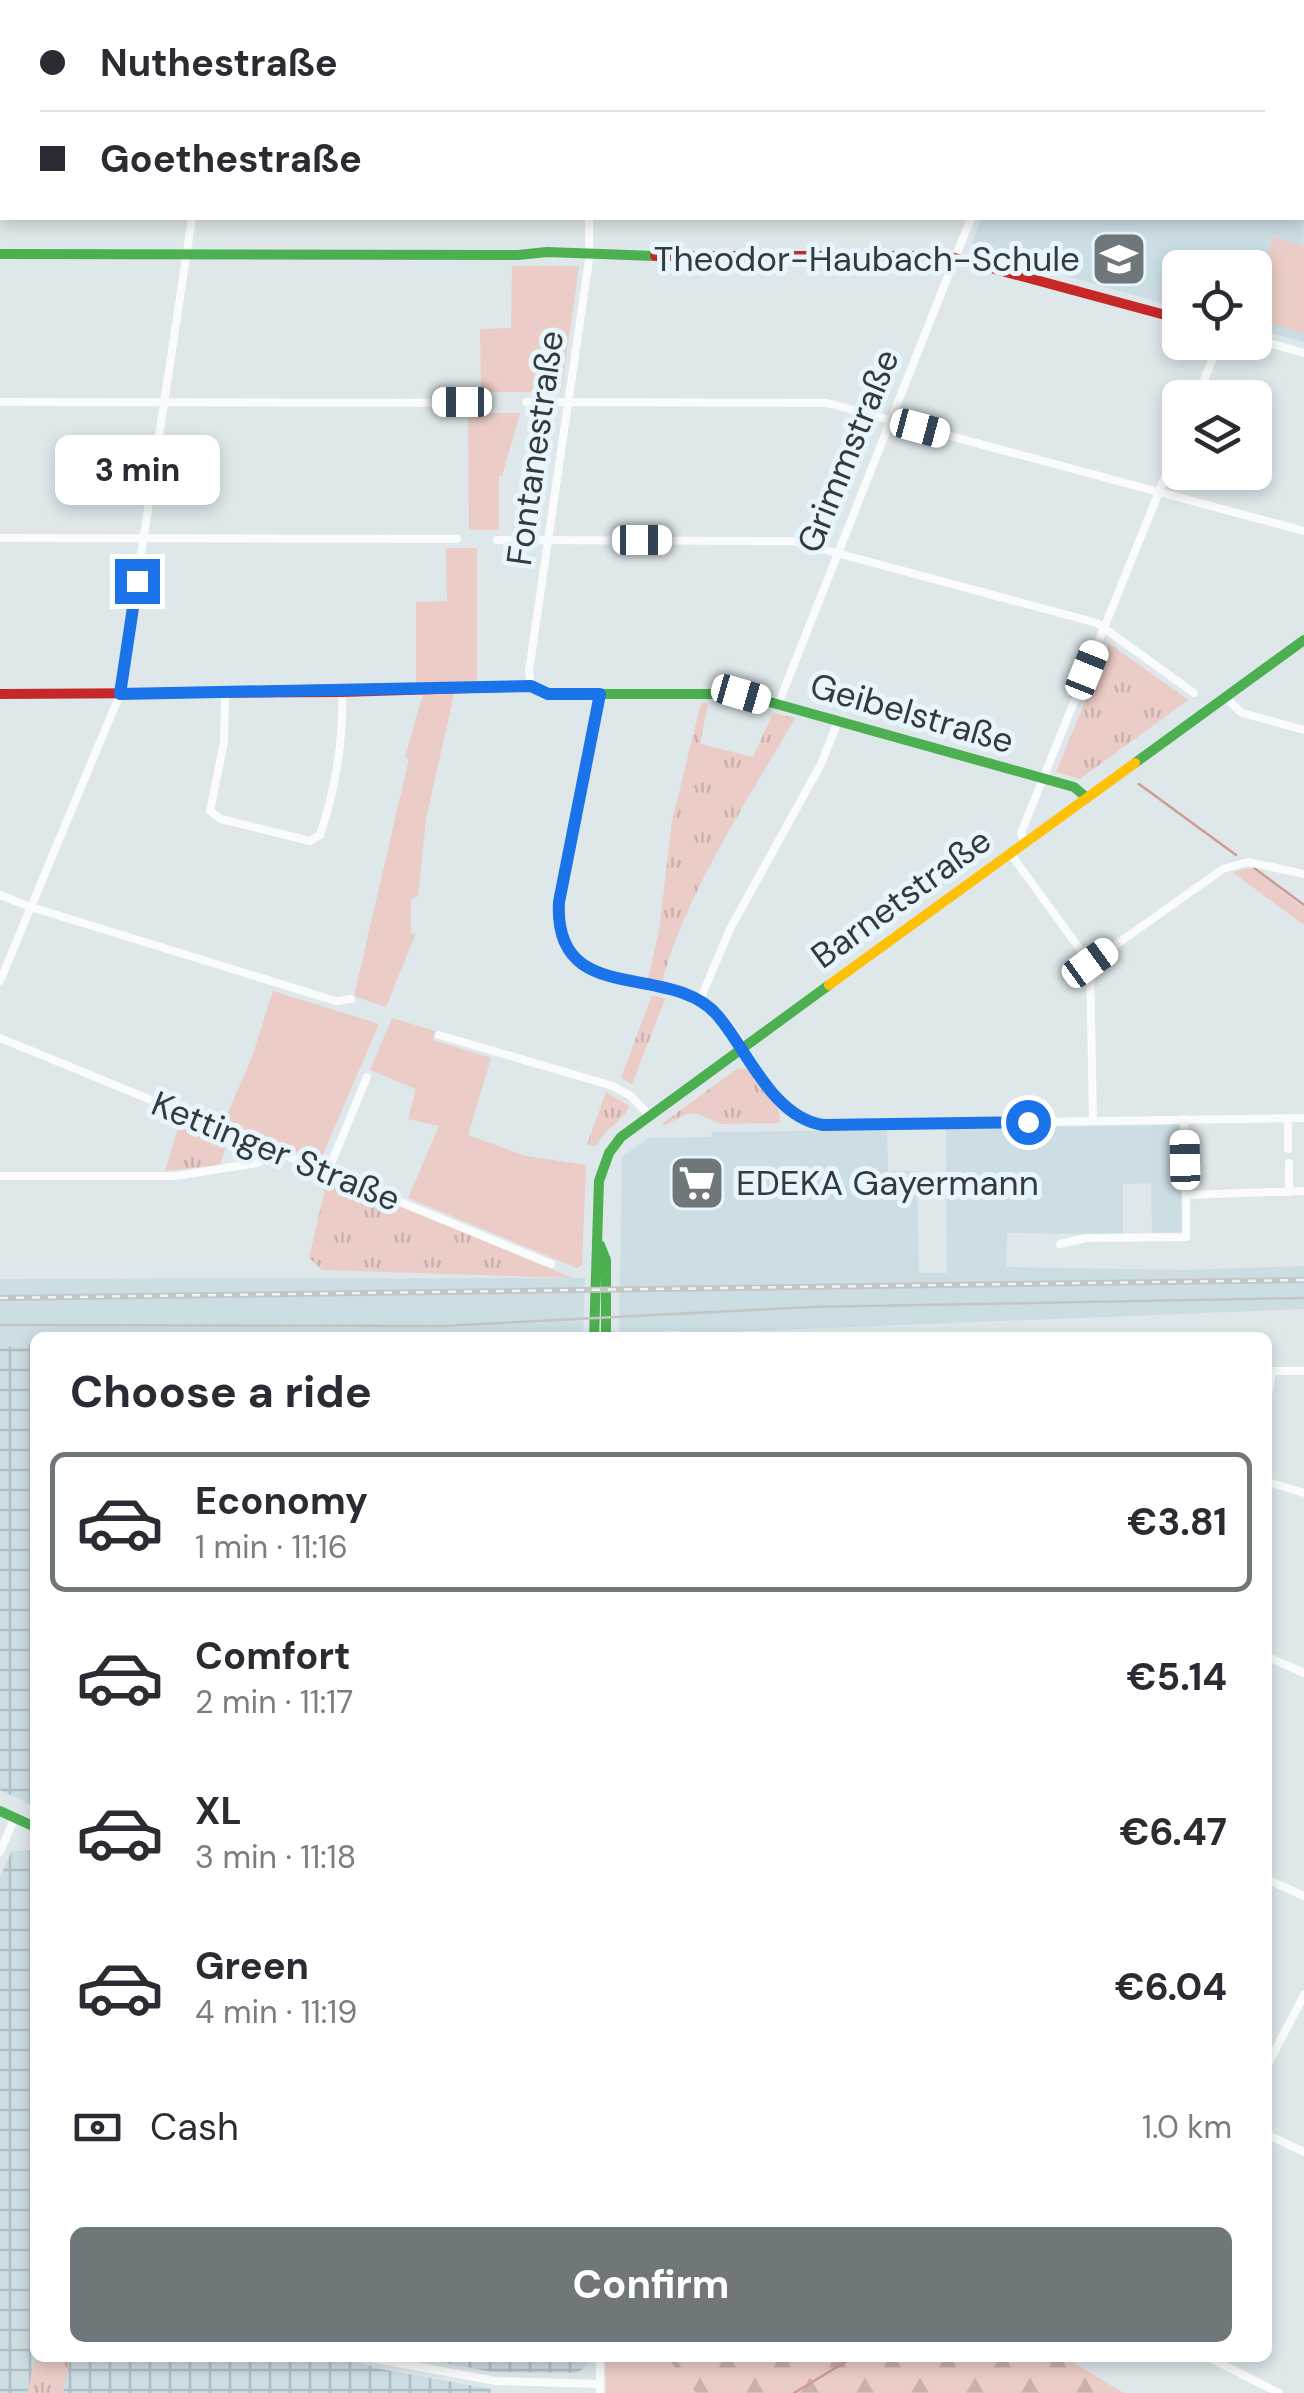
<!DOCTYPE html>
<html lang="en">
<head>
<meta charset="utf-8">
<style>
	:root { --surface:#fff; --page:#f2f2f3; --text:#2b2b33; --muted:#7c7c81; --line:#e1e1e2; --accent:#70777a }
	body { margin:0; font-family:"DM Sans",sans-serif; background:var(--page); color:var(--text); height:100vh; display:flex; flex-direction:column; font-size:38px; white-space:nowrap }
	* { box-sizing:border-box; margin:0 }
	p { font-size:32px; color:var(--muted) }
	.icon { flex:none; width:55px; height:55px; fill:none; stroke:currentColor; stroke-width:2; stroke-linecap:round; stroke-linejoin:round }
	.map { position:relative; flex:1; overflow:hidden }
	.panel { position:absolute; left:30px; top:1332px; width:1242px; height:1030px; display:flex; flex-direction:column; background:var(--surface); border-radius:15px; box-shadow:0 5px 15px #0003 }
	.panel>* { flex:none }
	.hud { position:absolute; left:0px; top:0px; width:1305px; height:220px; box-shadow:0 5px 15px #0003; display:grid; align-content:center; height:220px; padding:0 40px; background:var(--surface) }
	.tools { position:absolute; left:1162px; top:250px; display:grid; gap:20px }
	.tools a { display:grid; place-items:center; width:110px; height:110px; border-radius:15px; background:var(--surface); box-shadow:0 5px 15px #0003; font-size:50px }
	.end { position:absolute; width:45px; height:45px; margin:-22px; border:12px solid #1a73e8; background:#fff; box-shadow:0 0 0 5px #fff }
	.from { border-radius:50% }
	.bubble { position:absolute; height:70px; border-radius:15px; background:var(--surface); box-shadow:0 5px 15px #0003; font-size:32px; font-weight:700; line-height:70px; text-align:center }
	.car { position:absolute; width:30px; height:60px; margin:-30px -15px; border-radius:12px; box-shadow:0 0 8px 2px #0007; background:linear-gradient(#fff 24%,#345 0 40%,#fff 0 76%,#345 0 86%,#fff 0) }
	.hud b { display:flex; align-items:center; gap:35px; height:95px; font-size:38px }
	.hud b+b { border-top:2px solid var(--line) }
	.hud i { width:25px; height:25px; background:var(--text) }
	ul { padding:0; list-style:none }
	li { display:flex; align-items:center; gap:30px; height:140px; margin:0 20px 15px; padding:0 20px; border:5px solid transparent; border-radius:15px }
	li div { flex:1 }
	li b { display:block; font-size:38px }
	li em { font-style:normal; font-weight:700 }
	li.active { border-color:var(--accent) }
	li>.icon { width:90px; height:90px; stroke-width:1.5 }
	h2 { padding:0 40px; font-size:45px; line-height:120px }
	.pay { display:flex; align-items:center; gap:25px; height:110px; padding:0 40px; font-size:38px }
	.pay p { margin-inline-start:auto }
	.primary-button { display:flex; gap:20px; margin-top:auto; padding:20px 40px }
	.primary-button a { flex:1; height:115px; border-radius:15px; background:var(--accent); color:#fff; font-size:40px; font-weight:700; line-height:115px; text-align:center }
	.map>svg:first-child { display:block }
</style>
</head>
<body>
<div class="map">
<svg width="1304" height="2393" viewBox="0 0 1304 2393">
	<defs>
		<pattern id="industrial-grid" width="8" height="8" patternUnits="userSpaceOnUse" patternTransform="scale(2.5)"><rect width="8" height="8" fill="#ccdde4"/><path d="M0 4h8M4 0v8" fill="none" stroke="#b0bec4"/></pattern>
		<pattern id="grass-tufts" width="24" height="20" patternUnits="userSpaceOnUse" patternTransform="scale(2.5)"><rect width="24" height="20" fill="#ebccc6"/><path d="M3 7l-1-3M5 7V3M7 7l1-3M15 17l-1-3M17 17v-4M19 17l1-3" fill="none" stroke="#cab0ab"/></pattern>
		<pattern id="forest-firs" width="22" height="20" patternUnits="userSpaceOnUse" patternTransform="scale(2.5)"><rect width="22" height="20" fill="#ebccc6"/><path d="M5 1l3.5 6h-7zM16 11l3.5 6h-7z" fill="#cab0ab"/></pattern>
	</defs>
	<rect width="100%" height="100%" fill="#dee7ea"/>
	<g fill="#ccdde4">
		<path d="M 1303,40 L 1304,342 L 1255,329 L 1255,268 L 1180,268 L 1180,308 L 976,251 L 972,243 L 982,218 L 1302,218 Z"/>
		<path d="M 1180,1125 L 1182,1232 L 1152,1233 L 1151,1183 L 1123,1184 L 1123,1234 L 1007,1233 L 1006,1267 L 1184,1270 L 1304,1266 L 1304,1309 L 699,1333 L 664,1330 L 663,1337 L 619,1337 L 622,1157 L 649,1138 L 711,1137 L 712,1132 L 887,1130 L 888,1171 L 917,1171 L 919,1273 L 947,1273 L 946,1129 Z"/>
		<path d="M 585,1278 L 583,1337 L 35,1338 L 35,1343 L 0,1348 L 0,1279 Z"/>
	</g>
	<g fill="url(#industrial-grid)">
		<path d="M 35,1343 L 35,1807 L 0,1790 L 0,1348 Z"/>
		<path d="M 35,1850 L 35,2358 L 28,2393 L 0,2393 L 0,1878 L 11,1852 Z"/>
		<path d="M 70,2358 L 339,2358 L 386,2370 L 491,2389 L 490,2393 L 63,2393 Z"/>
		<path d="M 421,2358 L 588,2358 L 588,2364 L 577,2373 L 492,2372 Z"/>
	</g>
	<g fill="url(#grass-tufts)">
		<path d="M 1109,643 L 1188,700 L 1080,779 L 1056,772 Z"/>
		<path d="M 701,703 L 708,703 L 700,744 L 753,757 L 773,713 L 795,718 C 749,798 685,894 662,982 L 648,978 L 659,931 L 672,821 Z"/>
		<path d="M 1251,868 L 1304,908 L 1304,925 L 1232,872 Z"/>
		<path d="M 652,995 L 665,999 L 632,1084 L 621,1078 Z"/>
		<path d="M 738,1068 L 749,1069 L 779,1111 L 780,1123 L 721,1124 L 698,1114 L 687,1114 L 663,1126 L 663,1123 Z"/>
		<path d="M 606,1092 L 629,1106 C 625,1119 605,1129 596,1146 L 587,1145 Z"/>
		<path d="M 179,1125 L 226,1145 L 220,1165 L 165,1171 Z"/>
		<path d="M 328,1176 L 573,1278 L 322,1270 L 309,1258 Z"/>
		<path d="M 35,2358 L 70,2358 L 63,2393 L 28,2393 Z"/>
	</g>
	<path fill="url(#forest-firs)" d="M 667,2358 L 1066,2358 L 1124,2393 L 696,2393 Z"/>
	<g fill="#ebccc6">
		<path d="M 1273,237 L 1304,246 L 1304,333 L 1255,319 L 1255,302 Z"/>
		<path d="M 512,266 L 579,266 L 561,392 L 481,392 L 480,329 L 511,328 Z"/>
		<path d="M 468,413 L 520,413 L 502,476 L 499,476 L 499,530 L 469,530 Z"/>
		<path d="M 446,548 L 477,548 L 477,685 L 416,685 L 416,602 L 447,601 Z"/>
		<path d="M 423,694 L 454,694 L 426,819 L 418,896 L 411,899 L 411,933 L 415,935 L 386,1007 L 354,996 L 409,759 L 405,758 Z"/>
		<path d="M 273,991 L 379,1024 L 320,1161 L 224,1122 L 252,1057 Z"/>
		<path d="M 392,1018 L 435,1031 L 433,1040 L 491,1058 L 468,1135 L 526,1156 L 586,1165 L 582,1265 L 577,1268 L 408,1198 L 439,1126 L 408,1119 L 416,1089 L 370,1070 Z"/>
		<path d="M 605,2358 L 667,2358 L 696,2393 L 606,2393 Z"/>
	</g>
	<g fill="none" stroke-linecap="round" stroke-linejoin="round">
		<g stroke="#cf9b92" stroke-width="2.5">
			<path d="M 1139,784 L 1236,855"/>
			<path d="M 1254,868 L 1304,905"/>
			<path d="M 794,2393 L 852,2358"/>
		</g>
		<g stroke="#fafbfc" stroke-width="8">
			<path d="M 1177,0 L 1187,2"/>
			<path d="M 223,2 L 224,0"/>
			<path d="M 807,2 L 807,0"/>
			<path d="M 1056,2 L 1057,0"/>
			<path d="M 1302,32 L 1304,33"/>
			<path d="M 0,78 L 2,78"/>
			<path d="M 589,218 L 589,251"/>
			<path d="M 1255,339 L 1304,353"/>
			<path d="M 1197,398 L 1219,342"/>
			<path d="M 0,402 L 486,403"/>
			<path d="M 526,402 L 827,403 L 1304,531"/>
			<path d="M 0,538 L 457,539"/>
			<path d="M 497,540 L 792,541 L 1097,623 L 1194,693"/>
			<path d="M 531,686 L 529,671 L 589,260"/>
			<path d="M 225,691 L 224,742 L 210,811 L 221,819 L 310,841 L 320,835 C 335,791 344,739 342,692"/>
			<path d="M 600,694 L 560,895 C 549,1001 643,967 701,1000 C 751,1029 760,1113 823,1125 L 1304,1118"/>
			<path d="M 781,697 L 971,218"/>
			<path d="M 1225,697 L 1242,713 L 1304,730"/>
			<path d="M 1024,843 L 1021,833 L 1180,440"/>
			<path d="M 1010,853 L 1090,963 L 1093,1121"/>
			<path d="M 0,895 L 31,907 L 336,1001 L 351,999"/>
			<path d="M 1090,963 L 1223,869 L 1248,862 L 1304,874"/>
			<path d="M 0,981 L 120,694 L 192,218"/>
			<path d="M 700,1000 L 730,929 L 821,764 L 838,721"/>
			<path d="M 439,1035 L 613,1086 L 631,1096 L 649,1115"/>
			<path d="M 0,1038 L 551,1264"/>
			<path d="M 1288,1118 L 1288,1149"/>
			<path d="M 1184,1119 L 1186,1195 L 1304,1191"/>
			<path d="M 1289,1163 L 1289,1192"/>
			<path d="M 328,1171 L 367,1077"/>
			<path d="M 0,1176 L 176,1176 L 257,1163 L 262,1160 L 267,1150"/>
			<path d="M 1060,1244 L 1086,1238 L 1186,1237 L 1186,1195"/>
			<path d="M 1268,1371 L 1304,1371"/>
			<path d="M 1268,1396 L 1272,1371"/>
			<path d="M 1268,1482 L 1304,1493"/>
			<path d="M 1268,1657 L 1304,1673"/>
			<path d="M 0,1852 L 15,1817"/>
			<path d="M 1268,1880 L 1304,1896"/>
			<path d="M 1268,2064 L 1304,1995"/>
			<path d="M 1268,2135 L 1304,2152"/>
			<path d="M 371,2358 L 496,2381 L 600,2384"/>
			<path d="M 600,2358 L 600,2393"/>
			<path d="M 1210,2358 L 1279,2393"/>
		</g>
		<g stroke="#4caf50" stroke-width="10">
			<path d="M 0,254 L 518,255 L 547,252 L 655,256"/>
			<path d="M 550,694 L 741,694 L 1074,787 L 1087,798"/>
			<path d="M 1135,763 L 1304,640"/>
			<path d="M 600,1245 L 606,1260 L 606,1338"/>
			<path d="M 594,1338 L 599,1181 L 609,1153 L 621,1137 L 829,985"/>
			<path d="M 0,1811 L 35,1827"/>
		</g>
		<path stroke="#ffc107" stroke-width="10" d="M 829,985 L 1135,763"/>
		<g stroke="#c62828" stroke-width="10">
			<path d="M 655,256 L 947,256 L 1180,319"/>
			<path d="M 0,694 L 342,692 L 531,686 L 550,694"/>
		</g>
		<path stroke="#c4c6c6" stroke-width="2.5" d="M 0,1325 L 442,1326 L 810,1307 L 1304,1298"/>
		<g stroke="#c4c6c6" stroke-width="6">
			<path id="rail" d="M 0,1298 L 1304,1280"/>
		</g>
		<use href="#rail" stroke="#e6f6fc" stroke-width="2.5" stroke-dasharray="8" stroke-linecap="butt"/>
	</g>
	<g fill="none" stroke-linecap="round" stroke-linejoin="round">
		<path stroke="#1a73e8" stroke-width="12" d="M 137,581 L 120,694 L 531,686 L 548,694 L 600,694 L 559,902 C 553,1010 672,960 718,1016 C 748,1051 772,1117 823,1125 L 1028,1122"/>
	</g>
	<defs>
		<g id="school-square" transform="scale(2.875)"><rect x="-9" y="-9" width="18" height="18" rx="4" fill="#70777a" stroke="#e6f6fc"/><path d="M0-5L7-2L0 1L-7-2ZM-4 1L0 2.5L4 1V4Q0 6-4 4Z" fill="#fff"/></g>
		<g id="supermarket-square" transform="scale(2.875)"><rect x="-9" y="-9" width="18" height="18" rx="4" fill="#70777a" stroke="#e6f6fc"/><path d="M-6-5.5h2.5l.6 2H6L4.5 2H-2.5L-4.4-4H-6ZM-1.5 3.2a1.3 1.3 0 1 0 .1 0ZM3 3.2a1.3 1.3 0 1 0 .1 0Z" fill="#fff"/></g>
	</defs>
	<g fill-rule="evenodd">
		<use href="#school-square" x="1119" y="259"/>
		<use href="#supermarket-square" x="697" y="1183"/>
	</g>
	<g text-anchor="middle" stroke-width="10" stroke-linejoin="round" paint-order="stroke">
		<g font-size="35" fill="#343a3d" stroke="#e6f6fc" text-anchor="end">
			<text x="1080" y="271">Theodor-Haubach-Schule</text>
			<text x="736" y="1195" text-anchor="start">EDEKA Gayermann</text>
		</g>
		<g font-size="35" fill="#343a3d" stroke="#e6f6fc">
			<text transform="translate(535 448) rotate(-82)" y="12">Fontanestraße</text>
			<text transform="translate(848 451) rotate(-68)" y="12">Grimmstraße</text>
			<text transform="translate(912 713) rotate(16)" y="12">Geibelstraße</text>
			<text transform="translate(901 898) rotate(-36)" y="12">Barnetstraße</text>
			<text transform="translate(276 1151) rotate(22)" y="12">Kettinger Straße</text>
		</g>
	</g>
</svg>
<div class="tools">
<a><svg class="icon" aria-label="locate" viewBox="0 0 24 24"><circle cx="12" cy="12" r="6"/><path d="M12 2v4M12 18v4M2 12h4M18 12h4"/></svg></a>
<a><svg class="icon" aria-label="layers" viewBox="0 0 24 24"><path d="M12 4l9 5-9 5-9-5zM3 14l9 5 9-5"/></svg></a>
</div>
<i class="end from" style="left:1028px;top:1122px"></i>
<i class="end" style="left:137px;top:581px"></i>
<div class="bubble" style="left:55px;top:435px;width:165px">3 min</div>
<i class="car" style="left:462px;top:402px;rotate:270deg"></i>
<i class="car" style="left:920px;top:428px;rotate:105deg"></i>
<i class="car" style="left:642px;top:540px;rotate:90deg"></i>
<i class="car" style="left:1087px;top:670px;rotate:22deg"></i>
<i class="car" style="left:741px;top:694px;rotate:106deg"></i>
<i class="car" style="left:1090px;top:963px;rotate:54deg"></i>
<i class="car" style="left:1185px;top:1160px;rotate:359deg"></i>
<div class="hud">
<b><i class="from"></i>Nuthestraße</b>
<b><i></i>Goethestraße</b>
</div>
<section class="panel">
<h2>Choose a ride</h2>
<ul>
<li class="active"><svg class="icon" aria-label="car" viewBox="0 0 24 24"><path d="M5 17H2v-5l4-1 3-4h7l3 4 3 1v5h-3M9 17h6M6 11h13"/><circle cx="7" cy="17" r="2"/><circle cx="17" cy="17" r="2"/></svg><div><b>Economy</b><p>1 min · 11:16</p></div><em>€3.81</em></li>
<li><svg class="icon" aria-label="car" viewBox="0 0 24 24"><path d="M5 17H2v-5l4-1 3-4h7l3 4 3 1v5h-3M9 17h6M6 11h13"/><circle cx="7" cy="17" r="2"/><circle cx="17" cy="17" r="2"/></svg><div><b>Comfort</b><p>2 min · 11:17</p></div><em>€5.14</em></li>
<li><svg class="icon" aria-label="car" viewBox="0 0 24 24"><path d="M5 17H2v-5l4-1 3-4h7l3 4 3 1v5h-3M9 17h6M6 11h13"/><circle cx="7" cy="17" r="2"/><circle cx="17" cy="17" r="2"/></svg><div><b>XL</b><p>3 min · 11:18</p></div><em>€6.47</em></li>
<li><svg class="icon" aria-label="car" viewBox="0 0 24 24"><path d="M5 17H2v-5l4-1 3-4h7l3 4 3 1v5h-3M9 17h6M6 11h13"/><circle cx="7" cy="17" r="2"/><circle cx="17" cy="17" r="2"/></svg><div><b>Green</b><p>4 min · 11:19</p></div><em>€6.04</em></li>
</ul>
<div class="pay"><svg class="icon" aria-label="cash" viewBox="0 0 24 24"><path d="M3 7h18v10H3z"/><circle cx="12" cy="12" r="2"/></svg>Cash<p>1.0 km</p></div>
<div class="primary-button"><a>Confirm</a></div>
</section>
</div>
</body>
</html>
